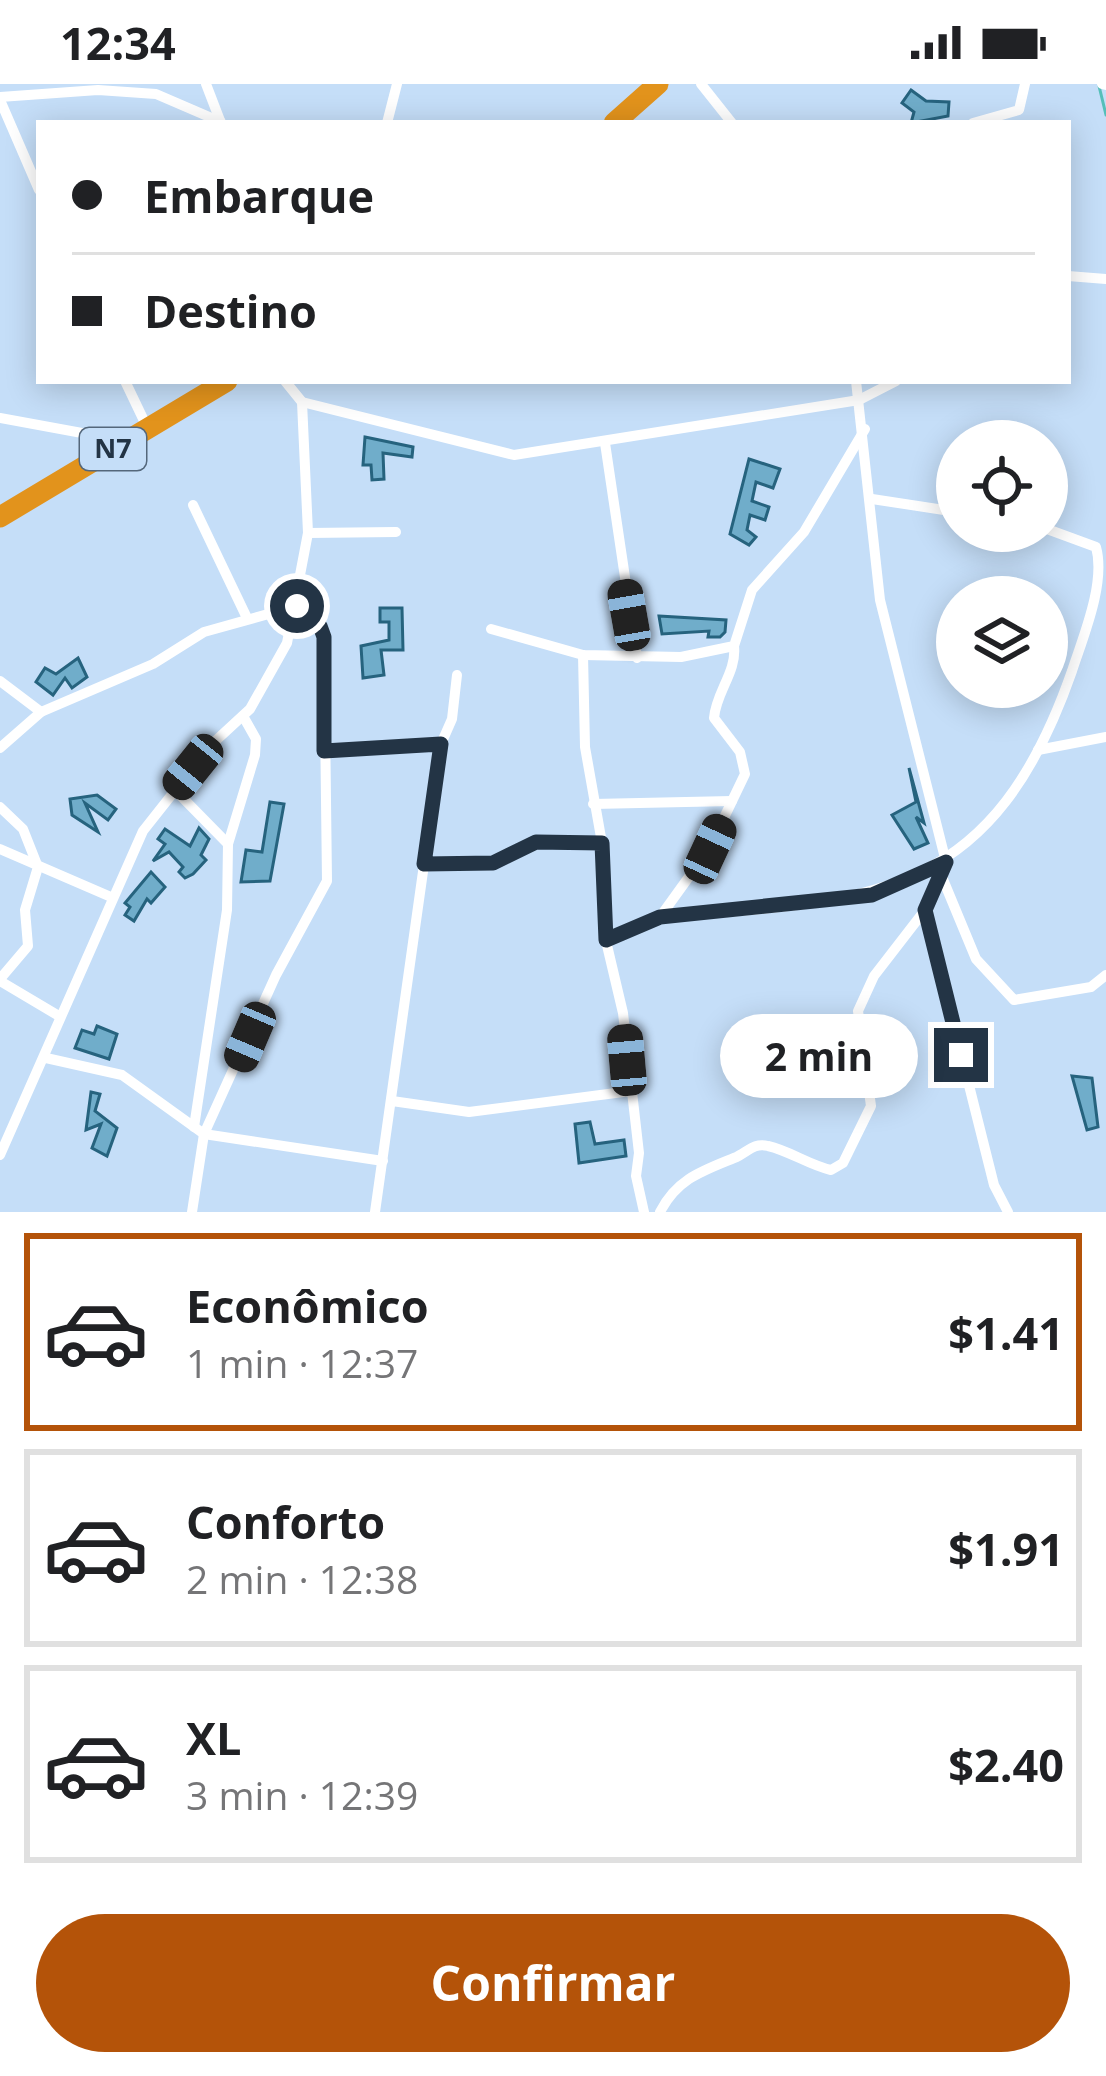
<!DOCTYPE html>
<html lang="pt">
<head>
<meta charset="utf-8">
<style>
	:root { --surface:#fff; --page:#f6f6f6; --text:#202124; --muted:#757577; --line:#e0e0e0; --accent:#b45309 }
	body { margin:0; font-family:"Open Sans",sans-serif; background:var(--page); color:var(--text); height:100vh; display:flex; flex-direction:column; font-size:45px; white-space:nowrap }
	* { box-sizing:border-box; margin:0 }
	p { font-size:39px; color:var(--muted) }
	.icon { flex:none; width:66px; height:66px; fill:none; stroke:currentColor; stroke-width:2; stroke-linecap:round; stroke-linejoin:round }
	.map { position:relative; height:1128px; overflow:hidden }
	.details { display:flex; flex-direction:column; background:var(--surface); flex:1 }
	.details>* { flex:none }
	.banner { position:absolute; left:36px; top:36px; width:1035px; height:264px; border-radius:0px; box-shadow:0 6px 30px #0003; display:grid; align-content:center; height:264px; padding:0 36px; background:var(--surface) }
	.tools { position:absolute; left:936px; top:336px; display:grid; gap:24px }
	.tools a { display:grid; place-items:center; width:132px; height:132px; border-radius:50%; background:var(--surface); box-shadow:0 6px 30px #0003; font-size:60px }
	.end { position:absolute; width:54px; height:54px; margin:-27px; border:15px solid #233445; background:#fff; box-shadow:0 0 0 6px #fff }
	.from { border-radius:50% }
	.bubble { position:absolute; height:84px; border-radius:42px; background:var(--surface); box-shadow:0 6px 30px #0003; font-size:39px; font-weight:700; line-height:84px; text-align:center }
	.car { position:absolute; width:36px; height:72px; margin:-36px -18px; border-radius:15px; box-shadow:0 0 9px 3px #0007; background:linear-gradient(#222 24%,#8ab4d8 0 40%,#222 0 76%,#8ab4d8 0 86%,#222 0) }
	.banner b { display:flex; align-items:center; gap:42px; height:114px; font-size:45px }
	.banner b+b { border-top:3px solid var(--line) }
	.banner i { width:30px; height:30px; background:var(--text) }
	ul { padding:21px 0 0; list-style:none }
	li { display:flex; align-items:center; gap:36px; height:198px; margin:0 24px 18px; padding:0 12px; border:6px solid var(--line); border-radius:0px }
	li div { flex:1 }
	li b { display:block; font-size:45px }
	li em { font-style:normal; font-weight:700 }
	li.on { border-color:var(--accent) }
	li>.icon { width:108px; height:108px; stroke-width:1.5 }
	.cta { display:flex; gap:24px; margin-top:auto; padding:24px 36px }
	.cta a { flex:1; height:138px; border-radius:72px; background:var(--accent); color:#fff; font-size:48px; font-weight:700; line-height:138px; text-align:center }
	.status { display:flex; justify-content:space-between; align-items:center; height:84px; padding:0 60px; background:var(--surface); direction:ltr }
	.status svg { height:33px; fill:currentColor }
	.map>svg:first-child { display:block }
</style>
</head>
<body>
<div class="status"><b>12:34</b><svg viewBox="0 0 49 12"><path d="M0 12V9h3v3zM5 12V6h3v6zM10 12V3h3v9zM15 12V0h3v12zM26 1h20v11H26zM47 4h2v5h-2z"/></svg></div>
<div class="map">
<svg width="1106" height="1128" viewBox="0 0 1106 1128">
	<rect width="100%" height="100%" fill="#c5def8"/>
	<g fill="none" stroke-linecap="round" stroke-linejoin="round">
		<path stroke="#55bfb9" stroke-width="3" d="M 1099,2 L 1106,31"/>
	</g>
	<g fill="#70adca" stroke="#26637e" stroke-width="3">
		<path d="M 911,6 L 926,17 L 949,18 L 948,32 L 911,39 L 914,28 L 902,19 Z"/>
		<path d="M 365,353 L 413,363 L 412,373 L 383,369 L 384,395 L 372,396 L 371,381 L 363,381 Z"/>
		<path d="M 749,375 L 780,385 L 773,404 L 756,398 L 752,417 L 769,423 L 765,436 L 750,431 L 747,446 L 756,453 L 749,461 L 730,450 Z"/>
		<path d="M 380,524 L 402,524 L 403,566 L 381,566 L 384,591 L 363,594 L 361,562 L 389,556 L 389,538 L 380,538 Z"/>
		<path d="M 659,532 L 726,536 L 725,548 L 720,553 L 708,553 L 709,547 L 662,550 Z"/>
		<path d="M 78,574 L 87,593 L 72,604 L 65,594 L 53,611 L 36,598 L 45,584 L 56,590 Z"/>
		<path d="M 909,684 L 924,739 L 916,733 L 928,759 L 914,765 L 892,731 L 916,718 Z"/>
		<path d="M 97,711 L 116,725 L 108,736 L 85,719 L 98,748 L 72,731 L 70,715 Z"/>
		<path d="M 270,718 L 284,720 L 270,797 L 241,798 L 246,766 L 262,768 Z"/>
		<path d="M 199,744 L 209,755 L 201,771 L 206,776 L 193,790 L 185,794 L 179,788 L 183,783 L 169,768 L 153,777 L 165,760 L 158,755 L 165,745 L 190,762 Z"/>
		<path d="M 151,788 L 165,803 L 151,819 L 147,815 L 134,837 L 125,831 L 130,823 L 125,819 Z"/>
		<path d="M 97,942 L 117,950 L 109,975 L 75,964 L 82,946 L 94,950 Z"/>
		<path d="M 1072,992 L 1092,994 L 1098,1043 L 1087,1046 Z"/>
		<path d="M 91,1008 L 100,1010 L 95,1027 L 117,1044 L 107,1072 L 92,1064 L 101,1040 L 86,1046 Z"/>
		<path d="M 590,1038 L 595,1060 L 624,1056 L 626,1072 L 579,1079 L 575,1040 Z"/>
	</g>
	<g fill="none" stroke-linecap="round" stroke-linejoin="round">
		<g stroke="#fff" stroke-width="10">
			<path d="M 206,0 L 221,39"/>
			<path d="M 701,0 L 732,39"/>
			<path d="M 1102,0 L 1106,1"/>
			<path d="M 0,13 L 98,6 L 156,10 L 221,38"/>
			<path d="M 0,16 L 39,106"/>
			<path d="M 387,39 L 397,0"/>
			<path d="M 973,39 L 1019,26 L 1025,0"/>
			<path d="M 1068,192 L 1106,195"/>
			<path d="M 125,297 L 147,343"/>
			<path d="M 856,297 L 880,516 L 946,778 L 925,826 L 994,1101 L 1008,1128"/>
			<path d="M 302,318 L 514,371 L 859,316 L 896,297"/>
			<path d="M 0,334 L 120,356"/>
			<path d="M 605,359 L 637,574"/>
			<path d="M 872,415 L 957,428"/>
			<path d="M 193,421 L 247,534"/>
			<path d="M 308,449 L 396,448"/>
			<path d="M 491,545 L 583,571 L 681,573 L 734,562 L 752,506 L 804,448 L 865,345"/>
			<path d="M 583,571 L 585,663 L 602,759 L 606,857 L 623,929 L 639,1069 L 636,1092 L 644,1128"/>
			<path d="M 0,597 L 41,628"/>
			<path d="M 441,660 L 452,635 L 457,591"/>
			<path d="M 0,664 L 41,628 L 153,580 L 204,548 L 297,522"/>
			<path d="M 1038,666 L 1106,653"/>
			<path d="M 324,667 L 441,660 L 375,1128"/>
			<path d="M 175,706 L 228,760"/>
			<path d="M 593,720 L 732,717"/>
			<path d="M 0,723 L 23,745 L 38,783 L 25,826 L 28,862 L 0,895"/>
			<path d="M 0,765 L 111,813"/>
			<path d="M 424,780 L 493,779 L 536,758 L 602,759"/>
			<path d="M 942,793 L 976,875 L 1014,916 L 1091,903 L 1106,891"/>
			<path d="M 660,833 C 873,818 992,816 1072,587 C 1083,553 1106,499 1096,463 L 1047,445"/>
			<path d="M 606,857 L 660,833 L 709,765 L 745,690 L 740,668 L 714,634 C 716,608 737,588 734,562"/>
			<path d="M 0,897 L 59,932"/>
			<path d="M 46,974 L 122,991 L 204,1050 L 383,1077"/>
			<path d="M 392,1017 L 469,1028 L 631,1007"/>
			<path d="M 194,1043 L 227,826 L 228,760 L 255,671 L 256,655 L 243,632"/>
			<path d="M 0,1071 L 143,747 L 211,661 L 250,625 L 287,559 L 308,449 L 302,318 L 285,297"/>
			<path d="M 192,1128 L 204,1050 L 276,891 L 327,797 L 324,553 L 320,542 L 295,528"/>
			<path d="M 660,1128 C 677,1095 702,1087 734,1074 C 747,1069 753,1058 768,1062 C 790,1067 809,1081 831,1086 L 843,1079 L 871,1022 L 858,927 L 874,892 L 925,826"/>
		</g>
		<g stroke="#e2931c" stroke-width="21">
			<path d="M 614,39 L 658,0"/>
			<path d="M 0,433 L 227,297"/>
		</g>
	</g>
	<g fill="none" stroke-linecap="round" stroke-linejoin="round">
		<path stroke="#233445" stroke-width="15" d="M 297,522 L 295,528 L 320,542 L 324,553 L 324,667 L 441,660 L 424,780 L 493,779 L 536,758 L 602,759 L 606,856 L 660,833 L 872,811 L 946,778 L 925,826 L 961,971"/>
	</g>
	<g text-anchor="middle" stroke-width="12" stroke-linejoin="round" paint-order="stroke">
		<rect fill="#c5def8" stroke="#54677b" stroke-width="3" x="80" y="344" width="66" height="42" rx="9"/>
		<g font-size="27" font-weight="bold" fill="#233445">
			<text x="113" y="374">N7</text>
		</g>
	</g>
</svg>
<div class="tools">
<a><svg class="icon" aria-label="locate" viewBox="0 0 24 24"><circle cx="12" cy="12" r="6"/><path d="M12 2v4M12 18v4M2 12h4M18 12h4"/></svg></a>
<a><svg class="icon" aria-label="layers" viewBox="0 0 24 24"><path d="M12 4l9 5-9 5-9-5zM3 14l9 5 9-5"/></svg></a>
</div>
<i class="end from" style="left:297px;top:522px"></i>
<i class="end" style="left:961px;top:971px"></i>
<div class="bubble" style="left:720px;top:930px;width:198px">2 min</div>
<i class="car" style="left:629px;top:531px;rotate:350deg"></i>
<i class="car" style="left:193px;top:683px;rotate:219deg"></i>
<i class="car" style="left:710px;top:765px;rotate:25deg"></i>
<i class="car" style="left:250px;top:953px;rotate:203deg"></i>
<i class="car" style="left:627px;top:976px;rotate:355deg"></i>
<div class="banner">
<b><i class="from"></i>Embarque</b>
<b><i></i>Destino</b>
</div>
</div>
<section class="details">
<ul>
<li class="on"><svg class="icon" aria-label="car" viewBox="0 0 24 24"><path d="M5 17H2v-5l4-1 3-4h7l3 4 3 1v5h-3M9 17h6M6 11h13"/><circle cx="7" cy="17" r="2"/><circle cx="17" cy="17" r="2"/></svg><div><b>Econômico</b><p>1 min · 12:37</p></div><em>$1.41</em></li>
<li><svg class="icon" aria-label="car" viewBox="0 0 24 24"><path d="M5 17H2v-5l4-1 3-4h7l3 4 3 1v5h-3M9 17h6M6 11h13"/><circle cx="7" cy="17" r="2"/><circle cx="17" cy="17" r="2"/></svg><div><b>Conforto</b><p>2 min · 12:38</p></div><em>$1.91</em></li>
<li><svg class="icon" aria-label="car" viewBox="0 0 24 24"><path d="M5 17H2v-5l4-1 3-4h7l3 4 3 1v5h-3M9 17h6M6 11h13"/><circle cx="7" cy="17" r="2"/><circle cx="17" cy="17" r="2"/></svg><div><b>XL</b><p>3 min · 12:39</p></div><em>$2.40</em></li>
</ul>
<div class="cta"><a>Confirmar</a></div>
</section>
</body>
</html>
